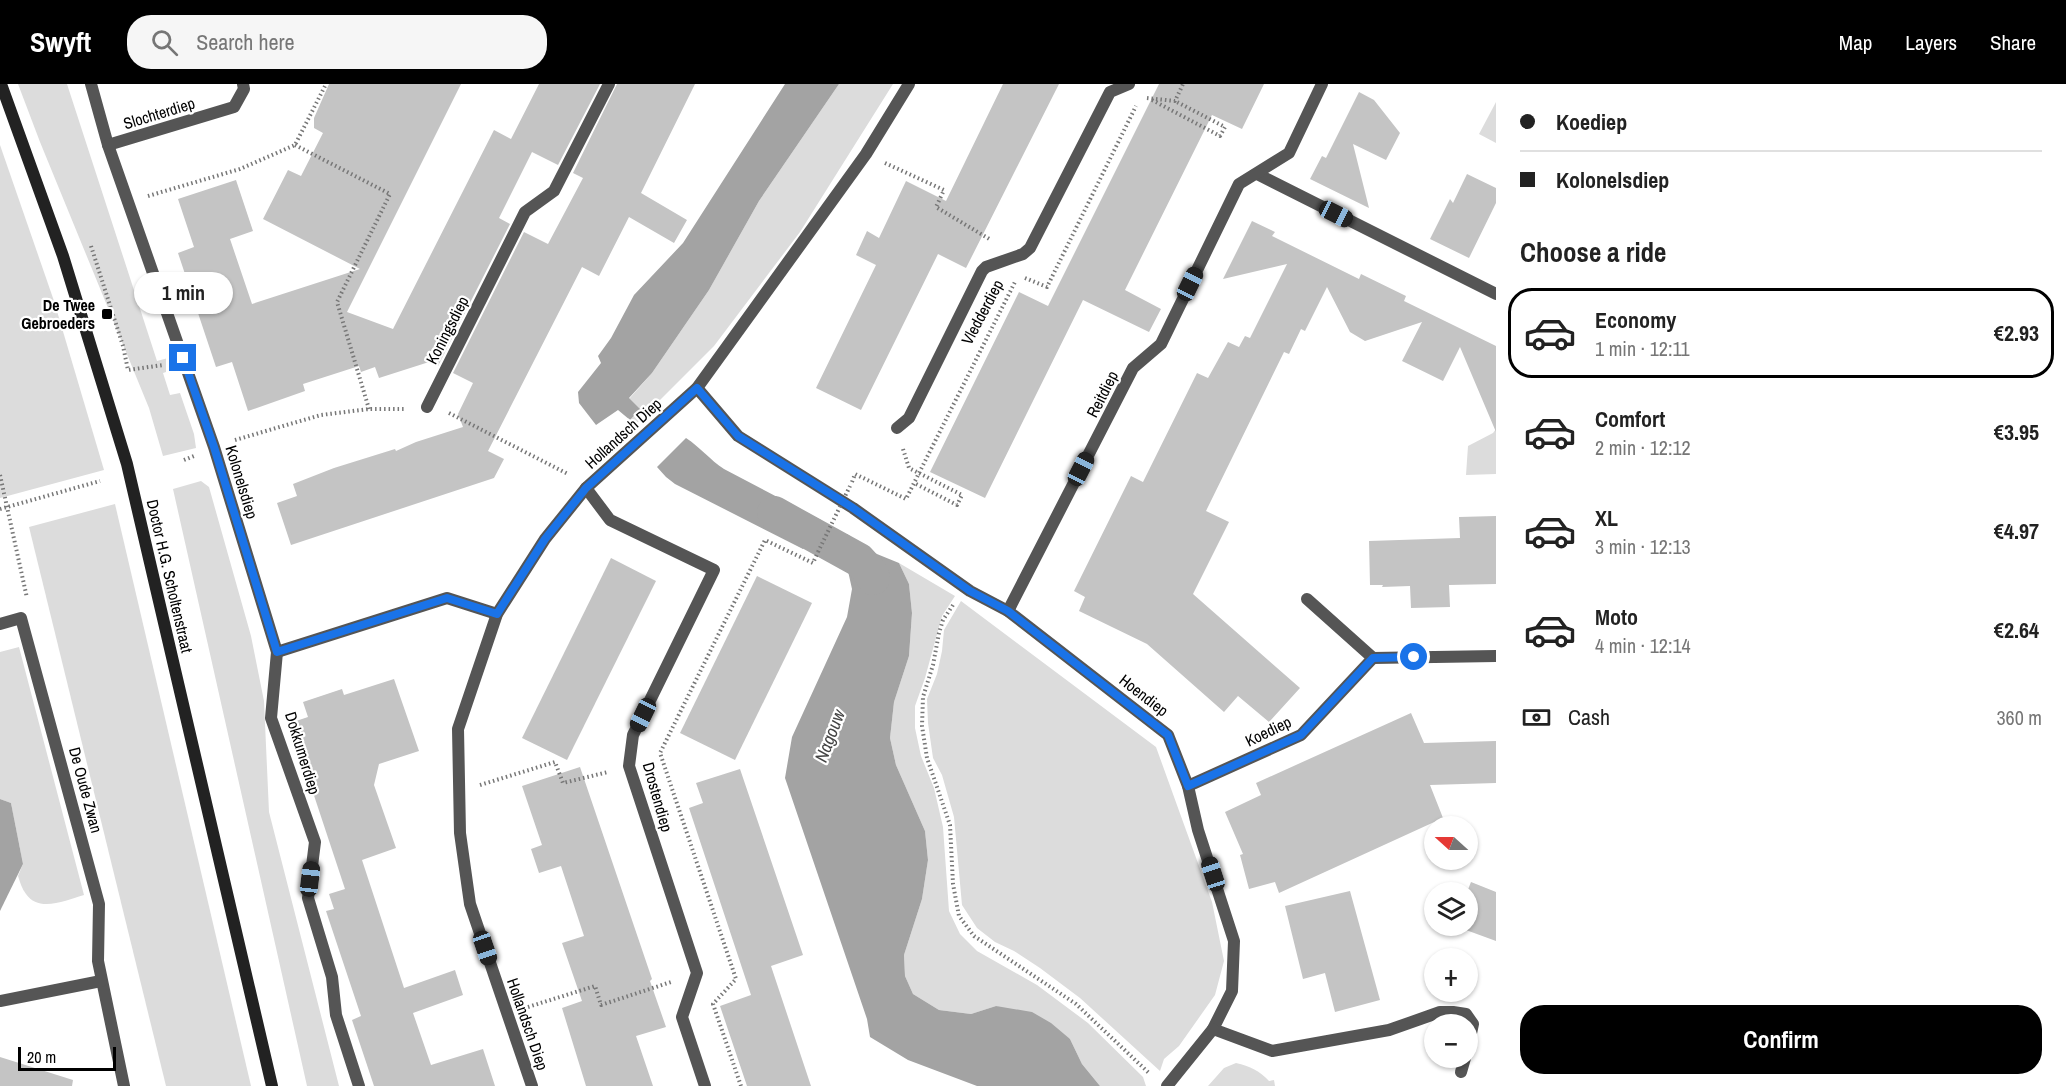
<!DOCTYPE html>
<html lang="en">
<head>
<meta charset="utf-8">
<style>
	:root { --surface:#fff; --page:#f6f6f6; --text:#222; --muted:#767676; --line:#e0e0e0; --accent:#000 }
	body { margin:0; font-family:"Archivo Narrow",sans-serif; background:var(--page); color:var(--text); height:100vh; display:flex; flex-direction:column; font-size:22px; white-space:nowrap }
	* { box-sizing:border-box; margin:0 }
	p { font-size:20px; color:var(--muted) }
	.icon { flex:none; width:33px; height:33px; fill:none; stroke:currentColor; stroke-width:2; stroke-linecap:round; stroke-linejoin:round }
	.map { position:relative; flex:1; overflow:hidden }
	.details { display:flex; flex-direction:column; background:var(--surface); width:570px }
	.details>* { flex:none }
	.hud { display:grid; align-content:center; height:132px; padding:0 24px; background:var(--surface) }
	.needle { width:39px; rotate:291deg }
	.controls { position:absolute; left:1424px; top:732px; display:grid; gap:12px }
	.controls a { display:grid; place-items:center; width:54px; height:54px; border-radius:50%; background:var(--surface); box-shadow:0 2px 4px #0004; font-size:30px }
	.scale { position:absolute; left:18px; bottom:15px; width:98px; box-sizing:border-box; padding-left:6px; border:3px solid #000; border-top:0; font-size:16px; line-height:21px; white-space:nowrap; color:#000; -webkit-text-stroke:4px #fff; paint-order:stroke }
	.end { position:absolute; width:27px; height:27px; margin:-14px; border:8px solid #1a73e8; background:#fff; box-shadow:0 0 0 3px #fff }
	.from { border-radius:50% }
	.bubble { position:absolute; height:42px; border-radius:21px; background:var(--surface); box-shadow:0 2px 4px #0004; font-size:20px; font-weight:800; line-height:42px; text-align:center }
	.car { position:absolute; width:18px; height:36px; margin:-18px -9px; border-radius:8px; box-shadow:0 0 4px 2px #0007; background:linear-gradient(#222 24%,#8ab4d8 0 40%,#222 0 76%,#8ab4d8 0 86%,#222 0) }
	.hud b { display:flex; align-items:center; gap:21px; height:57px; font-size:22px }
	.hud b+b { border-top:2px solid var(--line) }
	.hud i { width:15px; height:15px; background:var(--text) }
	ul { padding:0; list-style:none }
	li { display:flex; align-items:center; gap:18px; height:90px; margin:0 12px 9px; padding:0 12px; border:3px solid transparent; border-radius:24px }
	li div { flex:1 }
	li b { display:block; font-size:22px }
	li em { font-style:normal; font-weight:800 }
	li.active { border-color:var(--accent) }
	li>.icon { width:54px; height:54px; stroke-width:1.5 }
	h2 { padding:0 24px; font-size:27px; line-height:72px }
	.pay { display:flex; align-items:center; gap:15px; height:66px; padding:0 24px; font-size:22px }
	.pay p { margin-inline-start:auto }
	.cta { display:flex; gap:12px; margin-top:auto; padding:12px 24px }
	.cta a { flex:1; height:69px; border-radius:24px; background:var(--accent); color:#fff; font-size:24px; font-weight:800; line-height:69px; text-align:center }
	header { display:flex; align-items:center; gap:36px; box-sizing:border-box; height:84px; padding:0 30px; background:var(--accent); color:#fff }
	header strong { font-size:28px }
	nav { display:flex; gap:33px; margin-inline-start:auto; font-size:21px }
	.search { width:420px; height:54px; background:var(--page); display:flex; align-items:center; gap:15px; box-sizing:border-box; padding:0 21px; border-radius:24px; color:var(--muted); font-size:22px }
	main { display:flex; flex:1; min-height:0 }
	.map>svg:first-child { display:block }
</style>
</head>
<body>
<header>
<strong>Swyft</strong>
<div class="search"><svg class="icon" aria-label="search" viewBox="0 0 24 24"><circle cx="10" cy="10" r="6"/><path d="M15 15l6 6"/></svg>Search here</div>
<nav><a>Map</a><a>Layers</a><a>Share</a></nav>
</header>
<main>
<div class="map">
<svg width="1496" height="1002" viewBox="0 0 1496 1002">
	<rect width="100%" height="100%" fill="#fff"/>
	<g fill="#dcdcdc">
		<path d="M 18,0 L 67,0 L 157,277 L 168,274 L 172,286 L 163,289 L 170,311 L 180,309 L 194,350 L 196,364 L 163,372 L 149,324 L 40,58 Z"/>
		<path d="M 839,0 L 893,0 L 800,148 L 714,262 L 634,342 L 630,336 L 639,325 L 629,315 L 652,289 L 709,206 L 759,117 Z"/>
		<path d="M 1496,18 L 1496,59 L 1479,50 Z"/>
		<path d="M 0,61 L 54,217 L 104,386 L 0,414 Z"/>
		<path d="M 1496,345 L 1496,390 L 1466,391 L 1468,362 L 1493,349 Z"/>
		<path d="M 201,397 L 209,403 L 251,552 L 264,617 L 269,728 L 339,1002 L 307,1002 L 173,405 Z"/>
		<path d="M 115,420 L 251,1002 L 166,1002 L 29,443 Z"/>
		<path d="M 899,479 L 955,512 L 942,532 L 925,594 L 915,622 L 915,644 L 921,672 L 934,704 L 943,743 L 949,827 L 960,850 L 977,867 L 1037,901 L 1088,939 L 1143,993 L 1146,1002 L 1100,1002 L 1082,980 L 1070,955 L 996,922 L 971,930 L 939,926 L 913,910 L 905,892 L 904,871 L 922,815 L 928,776 L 925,747 L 896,681 L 890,654 L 894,618 L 909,572 L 912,529 L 909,500 Z"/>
		<path d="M 961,517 L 1156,663 L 1212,818 L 1224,877 L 1215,911 L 1179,962 L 1164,975 L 1160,987 L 1080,914 L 1040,884 L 1014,867 L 995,858 L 977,844 L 962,821 L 954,733 L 942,691 L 933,674 L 928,639 L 927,615 L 937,590 L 942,567 L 944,546 Z"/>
		<path d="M 19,563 L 84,811 C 66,816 39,829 26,810 C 22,805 20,798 18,792 L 23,780 L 11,719 L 0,715 L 0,568 Z"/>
		<path d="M 1236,979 C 1250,982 1260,987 1269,997 L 1274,996 L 1275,1002 L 1208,1002 L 1224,984 Z"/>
	</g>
	<g fill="#a3a3a3">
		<path d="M 785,0 L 839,0 L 759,117 L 709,206 L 652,289 L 629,314 L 640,325 L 630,336 L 618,326 L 596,341 L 579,319 L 578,308 L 601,279 L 598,272 L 611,254 L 634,211 L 683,159 Z"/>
		<path d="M 686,354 C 700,363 710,376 724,385 L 821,436 C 816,446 811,456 803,465 L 675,400 L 666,393 L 657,383 Z"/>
		<path d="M 847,450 L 872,468 L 899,479 L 909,500 L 912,529 L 909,572 L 894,618 L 890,654 L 896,681 L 925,747 L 928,776 L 922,815 L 904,871 L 905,892 L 913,910 L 939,926 L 971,930 L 996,922 L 1032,928 L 1051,939 L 1070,955 L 1082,980 L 1100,1002 L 977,1002 L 908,976 L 870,953 L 867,935 L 785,694 L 792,653 L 847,533 L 852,505 L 848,487 L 828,472 L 841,460 Z"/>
		<path d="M 0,715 L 11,719 L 23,780 L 0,827 Z"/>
	</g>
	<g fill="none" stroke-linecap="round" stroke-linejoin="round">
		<path stroke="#a3a3a3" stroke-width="34" d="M 774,429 L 859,476 L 870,488 L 873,494"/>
	</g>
	<g fill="#c4c4c4">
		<path d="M 329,0 L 461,0 L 347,228 L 393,245 L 494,46 L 511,55 L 539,0 L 600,0 L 558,81 L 532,68 L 499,134 L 510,140 L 438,282 L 429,278 L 379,294 L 375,283 L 361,288 L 359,282 L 303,300 L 305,307 L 248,327 L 232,278 L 216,283 L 178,169 L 194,163 L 178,115 L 236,96 L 253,147 L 230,155 L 252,220 L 360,185 L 263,135 L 288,86 L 301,92 L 323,49 L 314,44 L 314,34 Z"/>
		<path d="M 617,0 L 695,0 L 641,109 L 687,136 L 674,159 L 629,133 L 599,192 L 582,183 L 488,367 L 504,375 L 494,394 L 291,461 L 277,419 L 297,412 L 293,400 L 334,384 L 395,365 L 396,367 L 416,358 L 463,343 L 458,330 L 473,299 L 453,289 L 524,148 L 548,160 L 583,94 L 573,89 Z"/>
		<path d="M 1003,0 L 1059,0 L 966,184 L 938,170 L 861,326 L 816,304 L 876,181 L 856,171 L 867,147 L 879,154 L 906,97 L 946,117 Z"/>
		<path d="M 1159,0 L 1264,0 L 1242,45 L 1212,31 L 1125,206 L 1161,225 L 1149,248 L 1083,216 L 985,414 L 930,388 L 1019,208 L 1048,222 Z"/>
		<path d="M 1359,8 L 1374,16 L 1400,49 L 1386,76 L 1353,60 L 1369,124 L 1310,95 L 1322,72 L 1326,74 Z"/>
		<path d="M 1467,90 L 1496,104 L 1496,119 L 1469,174 L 1430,155 L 1450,115 L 1453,119 Z"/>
		<path d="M 1252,137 L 1275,148 L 1272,152 L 1359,195 L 1361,190 L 1406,212 L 1404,217 L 1496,262 L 1496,348 L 1460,263 L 1443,297 L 1402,277 L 1422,238 L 1365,257 L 1350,248 L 1327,203 L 1305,247 L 1301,245 L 1289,270 L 1284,268 L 1206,427 L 1229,438 L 1193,510 L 1300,604 L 1269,638 L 1238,612 L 1224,628 L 1147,560 L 1079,527 L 1085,513 L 1074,507 L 1131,392 L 1143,398 L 1197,289 L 1208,294 L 1228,258 L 1239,263 L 1245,252 L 1250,254 L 1287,180 L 1223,195 Z"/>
		<path d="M 1496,432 L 1496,500 L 1449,501 L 1450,523 L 1411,524 L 1410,502 L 1382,503 L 1383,501 L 1370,501 L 1369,457 L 1460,454 L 1459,433 Z"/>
		<path d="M 611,474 L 656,497 L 567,676 L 522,654 Z"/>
		<path d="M 757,492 L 812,519 L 735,676 L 680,649 Z"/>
		<path d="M 394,595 L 419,667 L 379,680 L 374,701 L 396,764 L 362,776 L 404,904 L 455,886 L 463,911 L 413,929 L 431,981 L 483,965 L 495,1002 L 374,1002 L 352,936 L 361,932 L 326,827 L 334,825 L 329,810 L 345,805 L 290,639 L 308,633 L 303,618 L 342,605 L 344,611 Z"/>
		<path d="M 1411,629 L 1424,659 L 1496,657 L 1496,699 L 1430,701 L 1443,734 L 1279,809 L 1275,798 L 1249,805 L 1240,771 L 1243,770 L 1225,728 L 1261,711 L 1256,699 Z"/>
		<path d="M 580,683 L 652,895 L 650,897 L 666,943 L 636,952 L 653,1002 L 586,1002 L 562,924 L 582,917 L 562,859 L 584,852 L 561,782 L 539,789 L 531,765 L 542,761 L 522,702 Z"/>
		<path d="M 740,685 L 803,871 L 771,882 L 811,1002 L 747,1002 L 720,922 L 751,911 L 689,724 L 703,719 L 696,699 Z"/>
		<path d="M 1471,798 L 1496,808 L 1496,857 L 1455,842 L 1467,842 L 1467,808 Z"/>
		<path d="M 1350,807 L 1380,916 L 1335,928 L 1325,889 L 1303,895 L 1285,822 Z"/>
		<path d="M 0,973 L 73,996 L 72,1002 L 0,1002 Z"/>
	</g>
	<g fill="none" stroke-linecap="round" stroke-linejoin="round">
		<g stroke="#777" stroke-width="4" stroke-dasharray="1.5 3" stroke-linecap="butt">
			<path d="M 1147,14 L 1175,17 L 1183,0"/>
			<path d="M 1152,16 L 1220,52 L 1225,43 L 1175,17"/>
			<path d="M 295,61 L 390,110 L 337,218 L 369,325"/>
			<path d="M 885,79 L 944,106 L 936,123 L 991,156"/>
			<path d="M 148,112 L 240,85 L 295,61 L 326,0"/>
			<path d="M 91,162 L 123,262 L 128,286 L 163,281"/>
			<path d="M 1025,194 L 1047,203 L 1136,22"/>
			<path d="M 449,329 L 568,390"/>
			<path d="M 235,356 L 321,331 L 369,325 L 406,325"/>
			<path d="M 903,365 L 909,384 L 962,411 L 957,421 L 914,399"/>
			<path d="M 184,376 L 194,372"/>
			<path d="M 0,391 L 27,514"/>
			<path d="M 852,398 L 855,390 L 906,415 L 1015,198"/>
			<path d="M 0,425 L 100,397"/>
			<path d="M 953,521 L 943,536 L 939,549 L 933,581 L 923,613 L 922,642 L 927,674 L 950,741 L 953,800 L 959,832 L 974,852 L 1076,920 L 1150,990"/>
			<path d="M 480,701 L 555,678 L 563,699 L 608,688"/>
			<path d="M 528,923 L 595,902 L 601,921 L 671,898"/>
			<path d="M 741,1002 L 713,920 L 736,895 L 660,669 L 765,456 L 813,479 L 818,468"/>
		</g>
		<path stroke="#555" stroke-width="12" d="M 427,323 L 525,128 L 554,107 L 609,0"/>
		<g stroke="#555" stroke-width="12">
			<path d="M 91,0 L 108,61 L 214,363 L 277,568 L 271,634 L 315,758 L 308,814 L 332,893 L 336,931 L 359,1002"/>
			<path d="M 108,61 L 234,23 L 244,5 L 243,0"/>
			<path d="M 1257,90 L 1496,210"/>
			<path d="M 697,304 L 738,352 L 853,424 L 970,507 L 1008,527 L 1168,651 L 1188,702 L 1198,746 L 1234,857 L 1232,907 L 1213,945 L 1272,967 L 1389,946 L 1440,928 L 1453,928 L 1466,930 L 1473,940 L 1467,968"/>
			<path d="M 897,344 L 909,334 L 982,187 L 986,183 L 1023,170 L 1030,164 L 1110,8 L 1129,0"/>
			<path d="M 586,404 L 610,436 L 714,486 L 633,651 L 629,682 L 697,889 L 682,933 L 705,1002"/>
			<path d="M 1307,515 L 1373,574 L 1496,572"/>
			<path d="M 1008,527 L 1133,284 L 1161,260 L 1239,100 L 1289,69 L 1322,0"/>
			<path d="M 0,540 L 21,534 L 99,820 L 98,877 L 124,1002"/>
			<path d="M 277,568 L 447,514 L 497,530"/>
			<path d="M 1188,702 L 1301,651 L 1373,574"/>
			<path d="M 0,917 L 101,897"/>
			<path d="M 1461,988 L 1465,974"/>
			<path d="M 532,1002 L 470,820 L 460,749 L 458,645 L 497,530 L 545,455 L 586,404 L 697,304 L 866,70 L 909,0"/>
			<path d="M 1167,1002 L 1213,945"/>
		</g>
		<path stroke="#222" stroke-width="12" d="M 1,0 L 63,172 L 127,380 L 272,1002"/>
		<path stroke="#777" stroke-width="4" stroke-dasharray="1.5 3" stroke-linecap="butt" d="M 818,468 L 850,402"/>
	</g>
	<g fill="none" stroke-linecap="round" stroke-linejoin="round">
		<path stroke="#1a73e8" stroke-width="8" d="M 183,274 L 214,363 L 277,568 L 447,514 L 497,530 L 545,455 L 586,404 L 697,304 L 738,352 L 853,424 L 970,507 L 1008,527 L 1168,651 L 1188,702 L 1301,651 L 1373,574 L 1414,573"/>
	</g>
	<rect fill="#000" stroke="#fff" stroke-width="2" x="101" y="224" width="12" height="12" rx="3"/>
	<g text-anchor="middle" stroke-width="4.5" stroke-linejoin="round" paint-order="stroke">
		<g font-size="16" fill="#000" stroke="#fff">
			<text transform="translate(159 29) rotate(-17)" y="6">Slochterdiep</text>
			<text transform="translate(982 228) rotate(-62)" y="6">Vledderdiep</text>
			<text transform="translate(447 246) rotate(-63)" y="6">Koningsdiep</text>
			<text transform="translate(1102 310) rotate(-63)" y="6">Reitdiep</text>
			<text transform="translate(623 349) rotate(-42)" y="6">Hollandsch Diep</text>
			<text transform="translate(242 398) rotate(73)" y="6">Kolonelsdiep</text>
			<text transform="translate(170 492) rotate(77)" y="6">Doctor H.G. Scholtenstraat</text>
			<text transform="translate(1144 611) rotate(38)" y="6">Hoendiep</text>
			<text transform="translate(1268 647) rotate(-26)" y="6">Koediep</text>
			<text transform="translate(303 669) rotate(73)" y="6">Dokkumerdiep</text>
			<text transform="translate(86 706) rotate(75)" y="6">De Oude Zwan</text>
			<text transform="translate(658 713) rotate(74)" y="6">Drostendiep</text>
			<text transform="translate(528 940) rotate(71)" y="6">Hollandsch Diep</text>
		</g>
		<g font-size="16" font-weight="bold" fill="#000" stroke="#fff" text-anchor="end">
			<text x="95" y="227">De Twee<tspan x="95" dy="18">Gebroeders</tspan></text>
		</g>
		<g font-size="18" font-style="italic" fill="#444" stroke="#fff">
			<text transform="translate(830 652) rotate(-69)" y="6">Nagouw</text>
		</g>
	</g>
</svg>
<div class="controls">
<a><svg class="needle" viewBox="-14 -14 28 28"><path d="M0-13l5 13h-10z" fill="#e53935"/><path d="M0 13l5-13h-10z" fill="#767676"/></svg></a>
<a><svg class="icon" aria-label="layers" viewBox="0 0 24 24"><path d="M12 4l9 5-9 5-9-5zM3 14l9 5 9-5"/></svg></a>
<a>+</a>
<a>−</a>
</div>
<div class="scale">20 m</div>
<i class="end from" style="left:1414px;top:573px"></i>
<i class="end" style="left:183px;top:274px"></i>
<div class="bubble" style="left:134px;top:188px;width:99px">1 min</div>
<i class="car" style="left:1336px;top:130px;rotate:117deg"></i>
<i class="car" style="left:1190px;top:200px;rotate:26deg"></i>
<i class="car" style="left:1081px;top:385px;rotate:27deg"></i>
<i class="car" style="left:643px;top:631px;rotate:206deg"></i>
<i class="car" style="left:1213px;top:790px;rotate:342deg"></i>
<i class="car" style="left:310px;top:795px;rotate:7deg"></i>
<i class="car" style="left:485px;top:864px;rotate:161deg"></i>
</div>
<section class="details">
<div class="hud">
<b><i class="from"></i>Koediep</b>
<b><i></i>Kolonelsdiep</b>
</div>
<h2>Choose a ride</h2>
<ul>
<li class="active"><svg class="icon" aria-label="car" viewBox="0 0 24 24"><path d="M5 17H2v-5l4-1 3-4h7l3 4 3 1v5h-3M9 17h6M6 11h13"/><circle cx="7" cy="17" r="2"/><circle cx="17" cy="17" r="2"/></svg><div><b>Economy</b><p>1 min · 12:11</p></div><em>€2.93</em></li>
<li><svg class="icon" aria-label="car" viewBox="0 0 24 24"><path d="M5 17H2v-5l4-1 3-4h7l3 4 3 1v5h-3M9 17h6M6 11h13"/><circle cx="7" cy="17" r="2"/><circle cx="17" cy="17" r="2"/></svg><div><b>Comfort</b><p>2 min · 12:12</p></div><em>€3.95</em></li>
<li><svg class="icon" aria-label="car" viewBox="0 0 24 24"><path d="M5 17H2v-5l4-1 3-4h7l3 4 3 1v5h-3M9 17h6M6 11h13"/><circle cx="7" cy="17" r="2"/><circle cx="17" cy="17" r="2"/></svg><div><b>XL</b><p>3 min · 12:13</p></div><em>€4.97</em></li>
<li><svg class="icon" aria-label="car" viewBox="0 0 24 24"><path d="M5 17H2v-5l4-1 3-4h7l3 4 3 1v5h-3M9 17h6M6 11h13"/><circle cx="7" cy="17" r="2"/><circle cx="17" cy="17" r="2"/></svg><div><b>Moto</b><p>4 min · 12:14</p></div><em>€2.64</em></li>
</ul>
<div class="pay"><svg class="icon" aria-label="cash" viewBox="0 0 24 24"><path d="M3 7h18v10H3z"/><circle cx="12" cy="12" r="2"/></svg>Cash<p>360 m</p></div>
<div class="cta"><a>Confirm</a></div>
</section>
</main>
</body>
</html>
